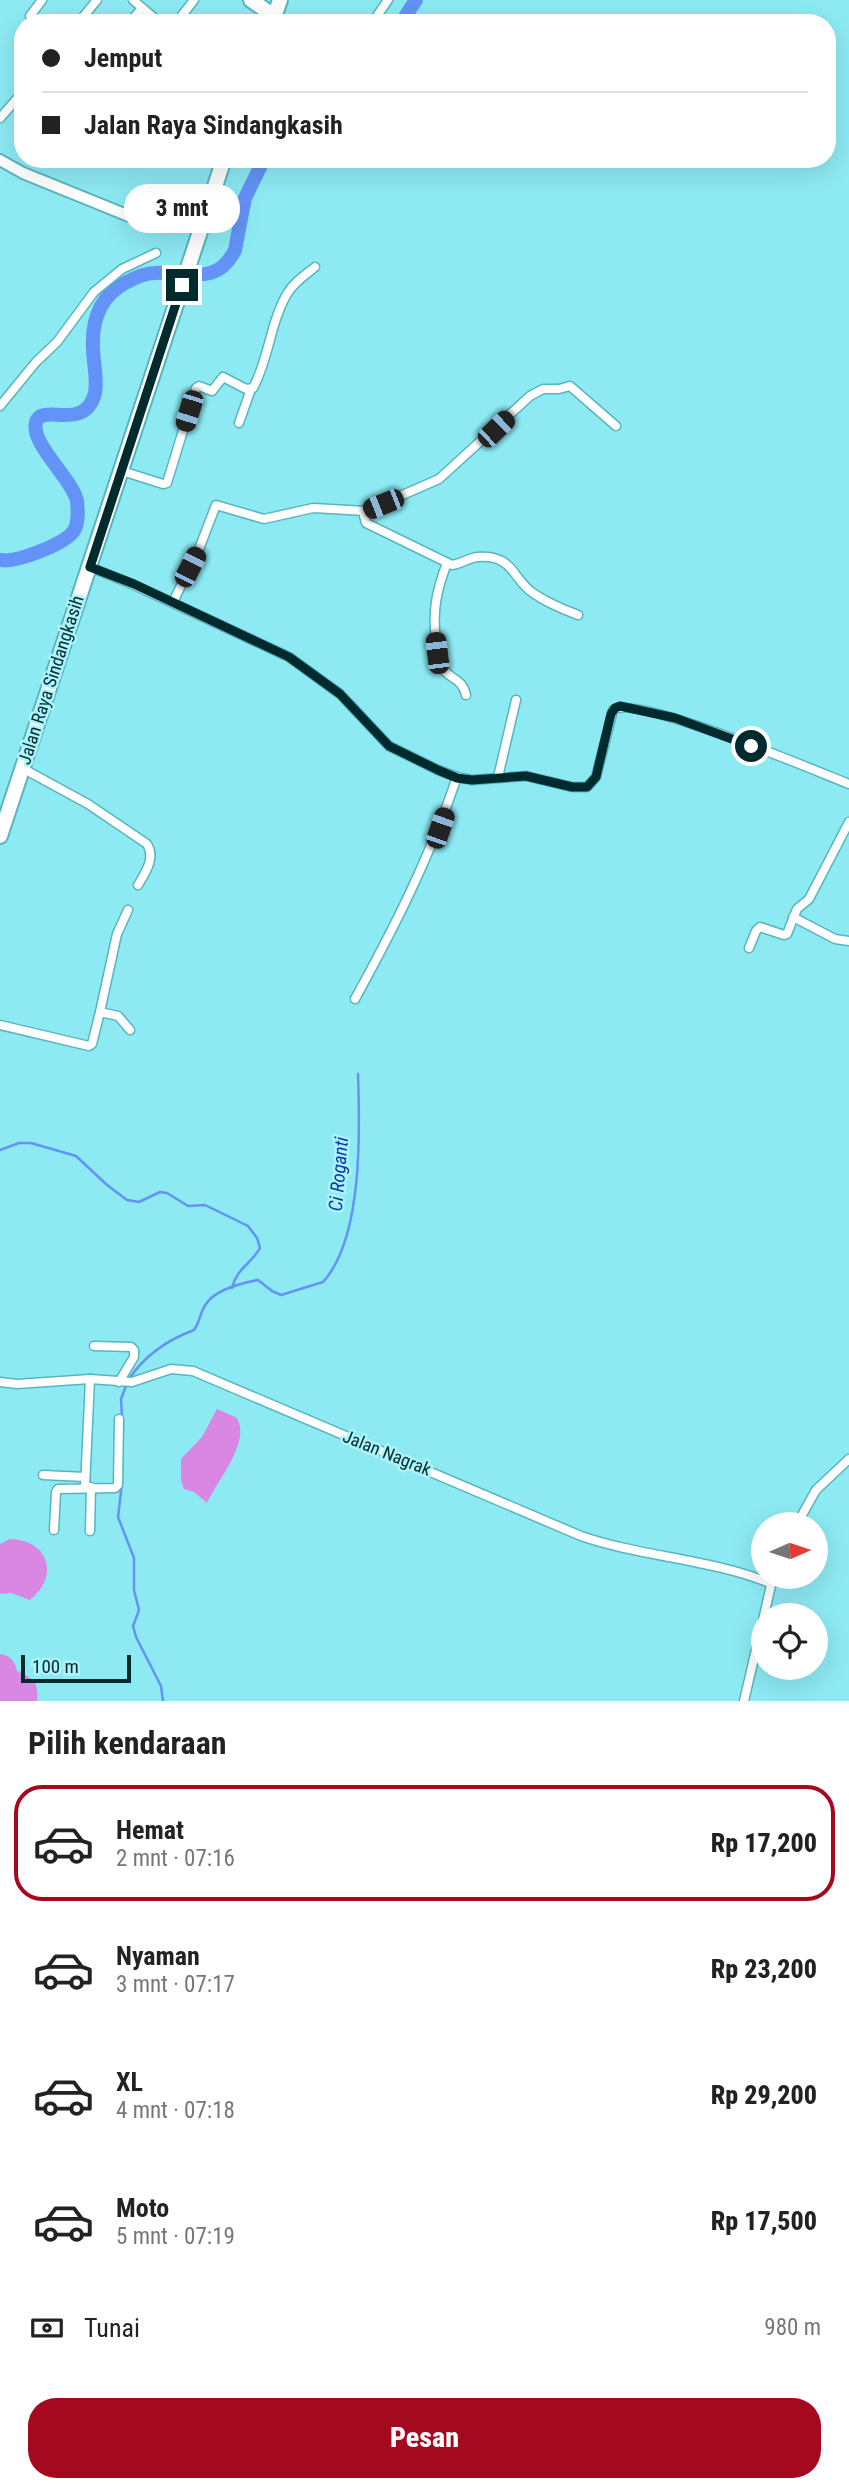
<!DOCTYPE html>
<html lang="id">
<head>
<meta charset="utf-8">
<style>
	:root { --surface:#fff; --page:#f6f6f6; --text:#222; --muted:#767676; --line:#e0e0e0; --accent:#a40920 }
	body { margin:0; font-family:"Roboto Condensed",sans-serif; background:var(--page); color:var(--text); height:100vh; display:flex; flex-direction:column; font-size:26px; white-space:nowrap }
	* { box-sizing:border-box; margin:0 }
	p { font-size:23px; color:var(--muted) }
	.icon { flex:none; width:38px; height:38px; fill:none; stroke:currentColor; stroke-width:2; stroke-linecap:round; stroke-linejoin:round }
	.map { position:relative; height:1701px; overflow:hidden }
	.details { display:flex; flex-direction:column; background:var(--surface); flex:1 }
	.details>* { flex:none }
	.banner { position:absolute; left:14px; top:14px; width:822px; height:154px; border-radius:28px; box-shadow:0 7px 28px #0002; display:grid; align-content:center; height:154px; padding:0 28px; background:var(--surface) }
	.needle { width:46px; rotate:87deg }
	.tools { position:absolute; left:751px; top:1512px; display:grid; gap:14px }
	.tools a { display:grid; place-items:center; width:77px; height:77px; border-radius:50%; background:var(--surface); box-shadow:0 7px 28px #0002; font-size:35px }
	.scale { position:absolute; left:21px; bottom:18px; width:110px; box-sizing:border-box; padding-left:7px; border:4px solid #002a2d; border-top:0; font-size:19px; line-height:24px; white-space:nowrap; color:#002a2d; -webkit-text-stroke:5px #acf4fb; paint-order:stroke }
	.end { position:absolute; width:32px; height:32px; margin:-16px; border:9px solid #002a2d; background:#fff; box-shadow:0 0 0 4px #fff }
	.from { border-radius:50% }
	.bubble { position:absolute; height:49px; border-radius:24px; background:var(--surface); box-shadow:0 7px 28px #0002; font-size:23px; font-weight:800; line-height:49px; text-align:center }
	.car { position:absolute; width:21px; height:42px; margin:-21px -10px; border-radius:9px; box-shadow:0 0 5px 2px #0007; background:linear-gradient(#222 24%,#8ab4d8 0 40%,#222 0 76%,#8ab4d8 0 86%,#222 0) }
	.banner b { display:flex; align-items:center; gap:24px; height:66px; font-size:26px }
	.banner b+b { border-top:2px solid var(--line) }
	.banner i { width:18px; height:18px; background:var(--text) }
	ul { padding:0; list-style:none }
	li { display:flex; align-items:center; gap:21px; height:116px; margin:0 14px 10px; padding:0 14px; border:4px solid transparent; border-radius:28px }
	li div { flex:1 }
	li b { display:block; font-size:26px }
	li em { font-style:normal; font-weight:800 }
	li.selected { border-color:var(--accent) }
	li>.icon { width:63px; height:63px; stroke-width:1.5 }
	h2 { padding:0 28px; font-size:32px; line-height:84px }
	.pay { display:flex; align-items:center; gap:18px; height:77px; padding:0 28px; font-size:26px }
	.pay p { margin-inline-start:auto }
	.button { display:flex; gap:14px; margin-top:auto; padding:14px 28px }
	.button a { flex:1; height:80px; border-radius:28px; background:var(--accent); color:#fff; font-size:28px; font-weight:800; line-height:80px; text-align:center }
	.map>svg:first-child { display:block }
</style>
</head>
<body>
<div class="map">
<svg width="849" height="1701" viewBox="0 0 849 1701">
	<rect width="100%" height="100%" fill="#8deaf3"/>
	<g fill="#da86e3">
		<path d="M 217,1409 L 237,1418 C 251,1442 217,1481 207,1503 L 194,1492 L 184,1489 L 181,1480 L 181,1459 L 202,1437 Z"/>
		<path d="M 10,1539 C 49,1540 60,1576 30,1600 L 11,1593 L 0,1594 L 0,1544 Z"/>
		<path d="M 0,1654 C 10,1655 15,1661 17,1671 C 33,1679 39,1681 37,1701 L 0,1701 Z"/>
	</g>
	<g fill="none" stroke-linecap="round" stroke-linejoin="round">
		<g stroke="#6393f6" stroke-width="2.5">
			<path d="M 0,1150 L 19,1143 L 31,1143 L 76,1156 L 107,1185 L 127,1200 L 139,1202 L 160,1192 L 167,1193 L 188,1206 L 205,1205 L 248,1226 L 257,1238 L 260,1248 C 252,1263 236,1269 232,1288"/>
			<path d="M 129,1379 C 145,1355 167,1340 194,1330 C 200,1322 200,1312 206,1304 C 215,1290 242,1283 258,1280 L 272,1291 L 281,1295 L 323,1282 C 363,1238 360,1131 358,1074"/>
			<path d="M 122,1417 L 121,1399 L 127,1383"/>
			<path d="M 122,1473 L 123,1424"/>
			<path d="M 122,1483 L 118,1517 L 134,1558 L 134,1590 L 139,1610 L 133,1626 L 136,1637 L 161,1686 L 163,1701"/>
		</g>
		<g stroke="#6393f6" stroke-width="14">
			<path d="M 401,23 L 416,0"/>
			<path d="M 0,560 C 16,563 62,545 73,532 C 79,524 78,511 77,501 C 72,478 30,444 36,422 C 42,402 85,433 95,393 C 97,383 95,371 94,361 C 90,330 95,299 125,283 C 134,278 144,273 155,273 C 186,270 216,288 235,250 L 245,198 L 264,159"/>
		</g>
		<g stroke="#58b5be" stroke-width="11">
			<g id="street">
				<path d="M 133,0 L 160,23"/>
				<path d="M 274,16 L 288,23"/>
				<path d="M 35,23 L 30,16 L 42,0"/>
				<path d="M 78,23 L 97,0"/>
				<path d="M 129,23 L 142,8"/>
				<path d="M 176,23 L 194,0"/>
				<path d="M 372,23 L 388,0"/>
				<path d="M 0,118 L 23,92"/>
				<path d="M 0,406 L 36,362 L 57,342 L 94,292 L 122,269 L 156,253"/>
				<path d="M 239,423 L 251,389"/>
				<path d="M 122,471 L 163,484 L 167,483 L 196,388 L 199,386 L 212,391 L 223,377 L 246,389 L 253,388 C 269,359 270,323 287,294 C 293,283 305,275 315,267"/>
				<path d="M 363,512 L 366,523 L 452,565 C 460,564 469,558 477,557 C 514,554 512,579 533,593 C 547,603 562,609 578,615"/>
				<path d="M 447,563 C 437,589 432,611 436,639 C 437,648 437,658 442,667 C 449,680 462,677 466,695"/>
				<path d="M 90,567 L 134,585 L 289,657 L 340,694 L 389,746 L 438,770 L 457,777 L 472,780 L 526,776 L 572,787 L 587,787 L 596,777 L 613,710 C 635,694 816,771 849,784"/>
				<path d="M 173,602 L 199,549 L 216,505 L 264,519 L 313,508 L 366,511 L 439,479 L 530,396 L 543,389 L 559,389 L 570,386 L 616,426"/>
				<path d="M 22,768 L 88,804 L 147,844 C 156,858 145,873 138,885"/>
				<path d="M 498,777 L 516,700"/>
				<path d="M 793,917 L 835,939 L 849,941"/>
				<path d="M 749,948 L 756,931 L 760,927 L 784,935 L 787,934 L 797,909 L 809,899 L 849,822"/>
				<path d="M 355,999 C 395,926 430,857 457,777"/>
				<path d="M 100,1012 L 117,934 L 128,910"/>
				<path d="M 0,1025 L 89,1046 L 92,1044 L 100,1012 L 118,1016 L 130,1030"/>
				<path d="M 94,1346 L 131,1347 L 134,1350 L 134,1357 L 119,1382"/>
				<path d="M 0,1382 L 17,1384 L 90,1379 L 132,1382 L 171,1369 L 193,1371 L 581,1536 C 642,1557 711,1559 770,1583"/>
				<path d="M 43,1475 L 85,1477"/>
				<path d="M 85,1487 L 90,1379"/>
				<path d="M 797,1524 L 816,1490 L 849,1459"/>
				<path d="M 54,1530 L 56,1492 L 58,1489 L 115,1488 L 118,1485 L 119,1419"/>
				<path d="M 90,1531 L 91,1487"/>
				<path d="M 744,1701 L 773,1577"/>
			</g>
		</g>
		<g stroke="#58b5be" stroke-width="14">
			<path id="secondary" d="M 0,160 L 23,173 L 129,216 L 155,218 L 206,213"/>
		</g>
		<g stroke="#58b5be" stroke-width="18">
			<g id="highway">
				<path d="M 251,0 L 274,16"/>
				<path d="M 272,23 L 280,0"/>
				<path d="M 0,836 L 224,159"/>
			</g>
		</g>
		<use href="#street" stroke="#fff" stroke-width="8"/>
		<use href="#secondary" stroke="#fff" stroke-width="10"/>
		<use href="#highway" stroke="#fff" stroke-width="14"/>
	</g>
	<g fill="none" stroke-linecap="round" stroke-linejoin="round">
		<path stroke="#002a2d" stroke-width="9" d="M 182,285 L 90,567 L 134,584 L 289,657 L 340,694 L 389,746 L 438,770 L 457,778 L 472,780 L 526,776 L 572,787 L 587,787 L 596,777 L 611,714 L 615,708 L 620,706 L 675,718 L 751,746"/>
	</g>
	<g text-anchor="middle" stroke-width="5" stroke-linejoin="round" paint-order="stroke">
		<g font-size="18" fill="#002a2d" stroke="#acf4fb">
			<text transform="translate(51 680) rotate(-72)" y="6">Jalan Raya Sindangkasih</text>
			<text transform="translate(387 1453) rotate(22)" y="6">Jalan Nagrak</text>
		</g>
		<g font-size="19" font-style="italic" fill="#0b38a9" stroke="#acf4fb">
			<text transform="translate(338 1174) rotate(-85)" y="7">Ci Roganti</text>
		</g>
	</g>
</svg>
<div class="tools">
<a><svg class="needle" viewBox="-14 -14 28 28"><path d="M0-13l5 13h-10z" fill="#e53935"/><path d="M0 13l5-13h-10z" fill="#767676"/></svg></a>
<a><svg class="icon" aria-label="locate" viewBox="0 0 24 24"><circle cx="12" cy="12" r="6"/><path d="M12 2v4M12 18v4M2 12h4M18 12h4"/></svg></a>
</div>
<div class="scale">100 m</div>
<i class="end from" style="left:751px;top:746px"></i>
<i class="end" style="left:182px;top:285px"></i>
<div class="bubble" style="left:124px;top:184px;width:116px">3 mnt</div>
<i class="car" style="left:189px;top:411px;rotate:197deg"></i>
<i class="car" style="left:496px;top:429px;rotate:46deg"></i>
<i class="car" style="left:383px;top:504px;rotate:248deg"></i>
<i class="car" style="left:190px;top:567px;rotate:27deg"></i>
<i class="car" style="left:437px;top:653px;rotate:353deg"></i>
<i class="car" style="left:440px;top:828px;rotate:19deg"></i>
<div class="banner">
<b><i class="from"></i>Jemput</b>
<b><i></i>Jalan Raya Sindangkasih</b>
</div>
</div>
<section class="details">
<h2>Pilih kendaraan</h2>
<ul>
<li class="selected"><svg class="icon" aria-label="car" viewBox="0 0 24 24"><path d="M5 17H2v-5l4-1 3-4h7l3 4 3 1v5h-3M9 17h6M6 11h13"/><circle cx="7" cy="17" r="2"/><circle cx="17" cy="17" r="2"/></svg><div><b>Hemat</b><p>2 mnt · 07:16</p></div><em>Rp 17,200</em></li>
<li><svg class="icon" aria-label="car" viewBox="0 0 24 24"><path d="M5 17H2v-5l4-1 3-4h7l3 4 3 1v5h-3M9 17h6M6 11h13"/><circle cx="7" cy="17" r="2"/><circle cx="17" cy="17" r="2"/></svg><div><b>Nyaman</b><p>3 mnt · 07:17</p></div><em>Rp 23,200</em></li>
<li><svg class="icon" aria-label="car" viewBox="0 0 24 24"><path d="M5 17H2v-5l4-1 3-4h7l3 4 3 1v5h-3M9 17h6M6 11h13"/><circle cx="7" cy="17" r="2"/><circle cx="17" cy="17" r="2"/></svg><div><b>XL</b><p>4 mnt · 07:18</p></div><em>Rp 29,200</em></li>
<li><svg class="icon" aria-label="car" viewBox="0 0 24 24"><path d="M5 17H2v-5l4-1 3-4h7l3 4 3 1v5h-3M9 17h6M6 11h13"/><circle cx="7" cy="17" r="2"/><circle cx="17" cy="17" r="2"/></svg><div><b>Moto</b><p>5 mnt · 07:19</p></div><em>Rp 17,500</em></li>
</ul>
<div class="pay"><svg class="icon" aria-label="cash" viewBox="0 0 24 24"><path d="M3 7h18v10H3z"/><circle cx="12" cy="12" r="2"/></svg>Tunai<p>980 m</p></div>
<div class="button"><a>Pesan</a></div>
</section>
</body>
</html>
